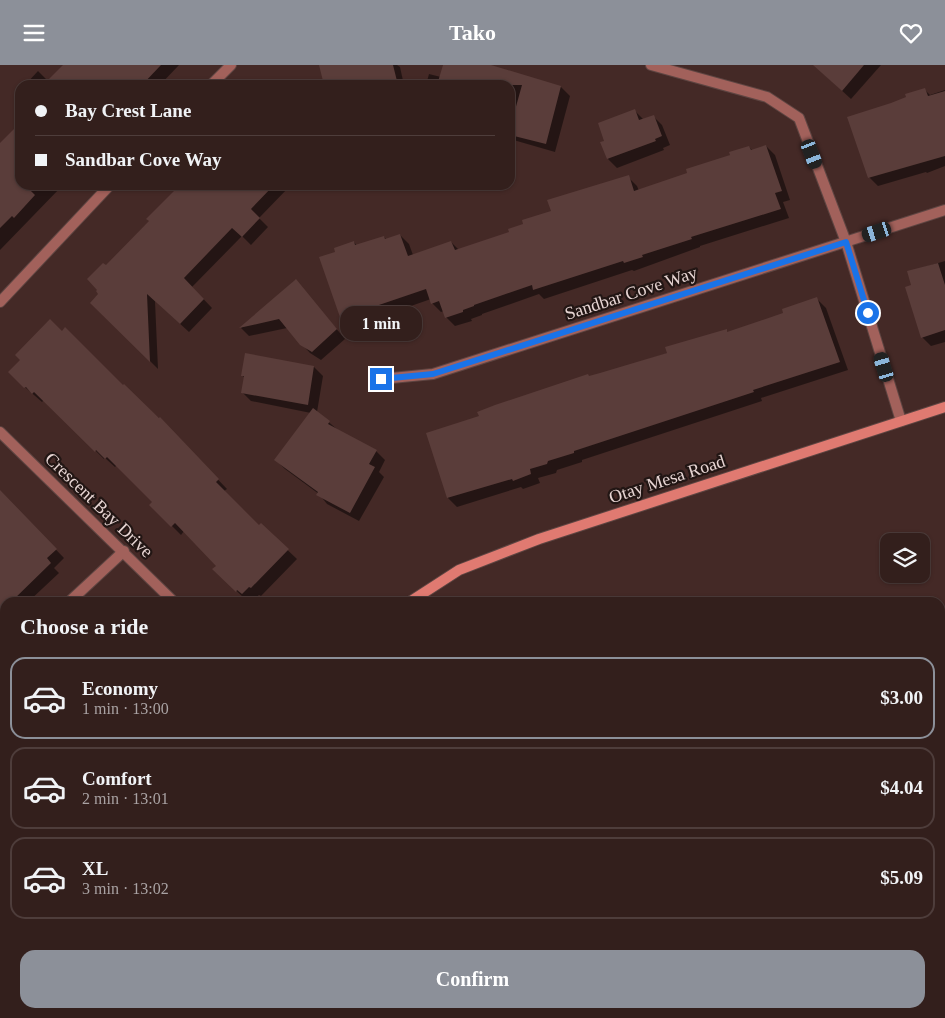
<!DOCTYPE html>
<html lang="en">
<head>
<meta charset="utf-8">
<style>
	:root { --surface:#331f1c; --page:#3e2c29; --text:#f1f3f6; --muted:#a9a2a3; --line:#4e3d3b; --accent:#8c9099 }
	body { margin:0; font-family:Georgia,serif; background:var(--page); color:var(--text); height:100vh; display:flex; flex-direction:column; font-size:19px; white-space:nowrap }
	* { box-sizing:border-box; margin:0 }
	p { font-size:16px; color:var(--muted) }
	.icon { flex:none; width:28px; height:28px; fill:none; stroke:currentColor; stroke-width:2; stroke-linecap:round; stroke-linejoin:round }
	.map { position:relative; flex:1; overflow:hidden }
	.panel { position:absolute; left:0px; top:532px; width:945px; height:421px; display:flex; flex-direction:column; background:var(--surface); border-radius:15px 15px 0 0; box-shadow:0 1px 4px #0004,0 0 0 1px var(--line) }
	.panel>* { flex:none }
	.guide { position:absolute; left:15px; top:15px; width:500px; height:110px; border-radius:15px; box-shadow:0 1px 4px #0004,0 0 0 1px var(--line); display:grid; align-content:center; height:110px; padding:0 20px; background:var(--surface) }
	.buttons { position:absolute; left:880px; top:468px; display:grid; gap:10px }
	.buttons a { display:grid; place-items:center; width:50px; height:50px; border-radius:10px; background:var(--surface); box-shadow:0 1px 4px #0004,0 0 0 1px var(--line); font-size:25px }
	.end { position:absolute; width:22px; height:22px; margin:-11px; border:6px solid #1a73e8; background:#fff; box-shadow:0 0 0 2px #fff }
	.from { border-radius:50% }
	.bubble { position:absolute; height:35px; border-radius:15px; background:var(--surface); box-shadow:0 1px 4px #0004,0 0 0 1px var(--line); font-size:16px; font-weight:700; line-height:35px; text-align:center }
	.car { position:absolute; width:15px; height:30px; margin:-15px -8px; border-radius:6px; box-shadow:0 0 4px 1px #0007; background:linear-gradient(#222 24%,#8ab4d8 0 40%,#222 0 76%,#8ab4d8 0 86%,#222 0) }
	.guide b { display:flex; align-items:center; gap:18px; height:48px; font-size:19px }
	.guide b+b { border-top:1px solid var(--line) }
	.guide i { width:12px; height:12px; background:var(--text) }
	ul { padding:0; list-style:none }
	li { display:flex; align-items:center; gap:15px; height:82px; margin:0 10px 8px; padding:0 10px; border:2px solid var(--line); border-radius:15px }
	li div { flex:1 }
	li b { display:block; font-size:19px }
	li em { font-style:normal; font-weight:700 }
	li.selected { border-color:var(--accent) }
	li>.icon { width:45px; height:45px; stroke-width:1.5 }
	h2 { padding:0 20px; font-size:22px; line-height:60px }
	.button { display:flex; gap:10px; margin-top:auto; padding:10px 20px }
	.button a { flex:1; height:58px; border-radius:15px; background:var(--accent); color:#fff; font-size:20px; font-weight:700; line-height:58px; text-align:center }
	header { display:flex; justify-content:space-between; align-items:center; height:65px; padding:0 20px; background:var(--accent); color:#fff; font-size:22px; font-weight:700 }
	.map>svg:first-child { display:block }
</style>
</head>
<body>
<header><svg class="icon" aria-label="menu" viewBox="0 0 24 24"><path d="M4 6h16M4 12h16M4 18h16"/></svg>Tako<svg class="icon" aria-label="heart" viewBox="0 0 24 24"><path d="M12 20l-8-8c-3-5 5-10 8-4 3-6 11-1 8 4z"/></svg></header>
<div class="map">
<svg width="945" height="953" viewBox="0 0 945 953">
	<rect width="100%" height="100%" fill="#442926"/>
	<path fill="#5f2a26" d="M 945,856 L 945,953 L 815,953 L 819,949 L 940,949 L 940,859 Z"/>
	<g fill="#0007">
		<path d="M 64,0 L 179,0 L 160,20 L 25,20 L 38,6 L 48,16 Z"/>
		<path d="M 320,0 L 397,0 L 400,2 L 404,20 L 313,20 L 312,16 L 324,14 Z"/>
		<path d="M 444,0 L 487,0 L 561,22 L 570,31 L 555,87 L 510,74 L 510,20 L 426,20 L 429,9 L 441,12 Z"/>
		<path d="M 814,0 L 881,0 L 851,34 Z"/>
		<path d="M 924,24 L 930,30 L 945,25 L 945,101 L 927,108 L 926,107 L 878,121 L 869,112 L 891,40 Z"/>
		<path d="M 635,46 L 644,55 L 653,51 L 662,60 L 670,80 L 663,83 L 664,85 L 617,103 L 608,94 Z"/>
		<path d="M 20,59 L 20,120 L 63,120 L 0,185 L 0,80 Z"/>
		<path d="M 766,81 L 775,90 L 790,135 L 783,137 L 789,153 L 700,181 L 700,182 L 634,206 L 632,205 L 544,234 L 539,229 L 482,249 L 482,250 L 471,254 L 472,256 L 455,261 L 446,252 L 444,246 L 441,247 L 432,238 L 431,234 L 385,250 L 385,252 L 351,264 L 342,255 L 337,188 L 354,177 L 357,181 L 384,172 L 387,175 L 400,170 L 409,179 L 413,190 L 451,177 L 459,185 L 511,168 L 628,112 L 637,121 L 639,126 L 688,109 L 749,82 L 753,86 Z"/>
		<path d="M 182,120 L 291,120 L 259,153 L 268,162 L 251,180 L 242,171 L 192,222 L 212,243 L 189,267 L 155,236 L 158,304 L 92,238 L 100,230 L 106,201 L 150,156 Z"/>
		<path d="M 945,196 L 945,277 L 931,281 L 922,272 L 913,221 L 908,207 Z"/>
		<path d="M 295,215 L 345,274 L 321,295 L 310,288 L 287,263 L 249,271 L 241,263 Z"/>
		<path d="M 817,234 L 826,243 L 848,305 L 761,333 L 762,336 L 582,395 L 582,397 L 557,405 L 556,408 L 538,413 L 540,418 L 523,424 L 521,422 L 457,442 L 448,433 L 428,369 L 480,352 L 589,313 L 668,288 L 726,266 L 728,268 L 785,249 Z"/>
		<path d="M 314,302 L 323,311 L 317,347 L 339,366 L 376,386 L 385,395 L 379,407 L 384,412 L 359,456 L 327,439 L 319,429 L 285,404 L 276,395 L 311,348 L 251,336 L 242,327 L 245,313 L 242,310 Z"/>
		<path d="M 18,316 L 123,322 L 160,354 L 227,424 L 224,426 L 260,462 L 261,460 L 297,494 L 261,531 L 259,530 L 251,537 L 247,533 L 246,535 L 223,513 L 218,500 L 184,466 L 181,470 L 151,440 L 154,437 L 117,400 L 115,402 L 105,393 L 104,394 L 44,335 L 42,337 Z"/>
		<path d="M 0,431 L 12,439 L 64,493 L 54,503 L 59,508 L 27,538 L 5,538 L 5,559 L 0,564 Z"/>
		<path d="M 5,768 L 5,949 L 15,949 L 13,953 L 0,953 L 0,779 Z"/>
	</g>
	<g fill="#5a3d3a">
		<path d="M 63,0 L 161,0 L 142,20 L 43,20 Z"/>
		<path d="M 319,0 L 393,0 L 398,20 L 324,20 Z"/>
		<path d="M 443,0 L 491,0 L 561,21 L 546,79 L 510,70 L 510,63 L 522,20 L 437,20 Z"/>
		<path d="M 813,0 L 864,0 L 842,26 Z"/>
		<path d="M 925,23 L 928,31 L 945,26 L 945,91 L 868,113 L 847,52 L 891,38 L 906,32 L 905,29 Z"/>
		<path d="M 635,44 L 639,55 L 654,50 L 662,71 L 655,74 L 656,76 L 607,94 L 600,77 L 604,76 L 598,58 Z"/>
		<path d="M 20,58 L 20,120 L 25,120 L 35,130 L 14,153 L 12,151 L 0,163 L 0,78 Z"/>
		<path d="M 766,80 L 782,126 L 775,128 L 781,144 L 691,172 L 692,174 L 642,190 L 643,192 L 624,198 L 623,196 L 533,225 L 532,220 L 474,240 L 474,241 L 463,245 L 463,247 L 445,253 L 439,236 L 431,239 L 426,224 L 376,241 L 377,243 L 341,255 L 319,192 L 335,187 L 334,183 L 354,176 L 355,180 L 384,171 L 385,174 L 400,169 L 408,191 L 451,176 L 455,185 L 509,167 L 508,164 L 523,159 L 522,155 L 551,146 L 547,135 L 629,110 L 634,126 L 687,108 L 686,104 L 730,90 L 729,87 L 749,81 L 751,85 Z"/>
		<path d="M 180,120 L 274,120 L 251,144 L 260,153 L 242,172 L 232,163 L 184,213 L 204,234 L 180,259 L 147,229 L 150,297 L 90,238 L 98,229 L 96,226 L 97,225 L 87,214 L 103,198 L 106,200 L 149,156 L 146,154 Z"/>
		<path d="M 938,198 L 945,220 L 945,265 L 921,273 L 905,222 L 911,220 L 907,206 Z"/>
		<path d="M 296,214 L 337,264 L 312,287 L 300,280 L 279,254 L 239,263 Z"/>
		<path d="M 817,232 L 840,297 L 753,325 L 754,327 L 574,386 L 574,388 L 548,396 L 547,399 L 530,404 L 531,409 L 513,416 L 512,414 L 447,433 L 426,368 L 479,351 L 477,347 L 495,340 L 588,309 L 589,311 L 600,308 L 667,288 L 665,282 L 727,264 L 727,267 L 783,248 L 782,244 Z"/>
		<path d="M 50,254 L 62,266 L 65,262 L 123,320 L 124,319 L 159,353 L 160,352 L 219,414 L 216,417 L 259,460 L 261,458 L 289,484 L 251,523 L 249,522 L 242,529 L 237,525 L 236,527 L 212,504 L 216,501 L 175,458 L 171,462 L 149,440 L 152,437 L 107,392 L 105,394 L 96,385 L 95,387 L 34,327 L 32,329 L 26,322 L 24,323 L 8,307 L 20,295 L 15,290 Z"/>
		<path d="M 245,288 L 314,301 L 308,340 L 241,328 L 244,311 L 241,311 Z"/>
		<path d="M 313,343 L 330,356 L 328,359 L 377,385 L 369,399 L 375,402 L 350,448 L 316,430 L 318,427 L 274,395 Z"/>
		<path d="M 0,425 L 57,484 L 47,493 L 51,498 L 10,538 L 5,538 L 5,542 L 0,547 Z"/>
	</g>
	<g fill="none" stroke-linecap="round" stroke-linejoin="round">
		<g stroke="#5e4542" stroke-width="12">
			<g id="street">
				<path d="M 651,0 L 767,32 L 799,53 L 846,177 L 901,356"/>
				<path d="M 211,20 L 231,0"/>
				<path d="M 0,237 L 110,120"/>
				<path d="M 381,314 L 433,309 L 945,145"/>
				<path d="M 0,367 L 175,538"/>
				<path d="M 68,538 L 124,486"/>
				<path d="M 0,660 L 5,649"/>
			</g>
		</g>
		<g stroke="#5e4542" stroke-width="12">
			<g id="secondary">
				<path d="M 408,538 L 459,505 L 539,474 L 945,342"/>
				<path d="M 86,953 L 88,949"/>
			</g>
		</g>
		<use href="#street" stroke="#a2615b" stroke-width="10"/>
		<use href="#secondary" stroke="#e07a71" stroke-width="10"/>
	</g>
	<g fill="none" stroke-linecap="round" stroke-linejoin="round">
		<path stroke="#1a73e8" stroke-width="6" d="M 381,314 L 433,309 L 846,177 L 868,248"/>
	</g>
	<g text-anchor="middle" stroke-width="4.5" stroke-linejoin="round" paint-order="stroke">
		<g font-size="18" fill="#e7d5d3" stroke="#221614">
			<text transform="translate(631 228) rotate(-18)" y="6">Sandbar Cove Way</text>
			<text transform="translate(667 414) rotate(-18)" y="6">Otay Mesa Road</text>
			<text transform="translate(99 440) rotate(44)" y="6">Crescent Bay Drive</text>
		</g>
	</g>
</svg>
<div class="buttons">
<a><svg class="icon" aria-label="layers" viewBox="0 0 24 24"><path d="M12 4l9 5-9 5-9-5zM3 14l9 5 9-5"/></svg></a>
</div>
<i class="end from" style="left:868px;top:248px"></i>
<i class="end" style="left:381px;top:314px"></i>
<div class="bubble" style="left:340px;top:241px;width:82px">1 min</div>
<i class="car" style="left:812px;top:89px;rotate:159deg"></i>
<i class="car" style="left:877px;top:167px;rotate:252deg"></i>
<i class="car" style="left:884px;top:302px;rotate:343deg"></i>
<div class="guide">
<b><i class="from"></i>Bay Crest Lane</b>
<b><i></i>Sandbar Cove Way</b>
</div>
<section class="panel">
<h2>Choose a ride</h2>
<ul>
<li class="selected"><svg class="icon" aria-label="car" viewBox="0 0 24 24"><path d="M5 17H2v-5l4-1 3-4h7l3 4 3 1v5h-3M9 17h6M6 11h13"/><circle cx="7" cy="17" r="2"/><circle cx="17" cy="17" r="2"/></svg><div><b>Economy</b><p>1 min · 13:00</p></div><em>$3.00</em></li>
<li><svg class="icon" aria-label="car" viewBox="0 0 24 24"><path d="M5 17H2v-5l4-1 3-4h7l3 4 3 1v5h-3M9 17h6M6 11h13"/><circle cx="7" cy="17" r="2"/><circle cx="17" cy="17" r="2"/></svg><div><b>Comfort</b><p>2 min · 13:01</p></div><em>$4.04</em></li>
<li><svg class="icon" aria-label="car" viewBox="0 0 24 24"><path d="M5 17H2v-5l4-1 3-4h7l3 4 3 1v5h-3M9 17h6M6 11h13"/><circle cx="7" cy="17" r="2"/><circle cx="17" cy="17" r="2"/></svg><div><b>XL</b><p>3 min · 13:02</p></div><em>$5.09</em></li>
</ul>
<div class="button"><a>Confirm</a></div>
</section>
</div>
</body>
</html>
